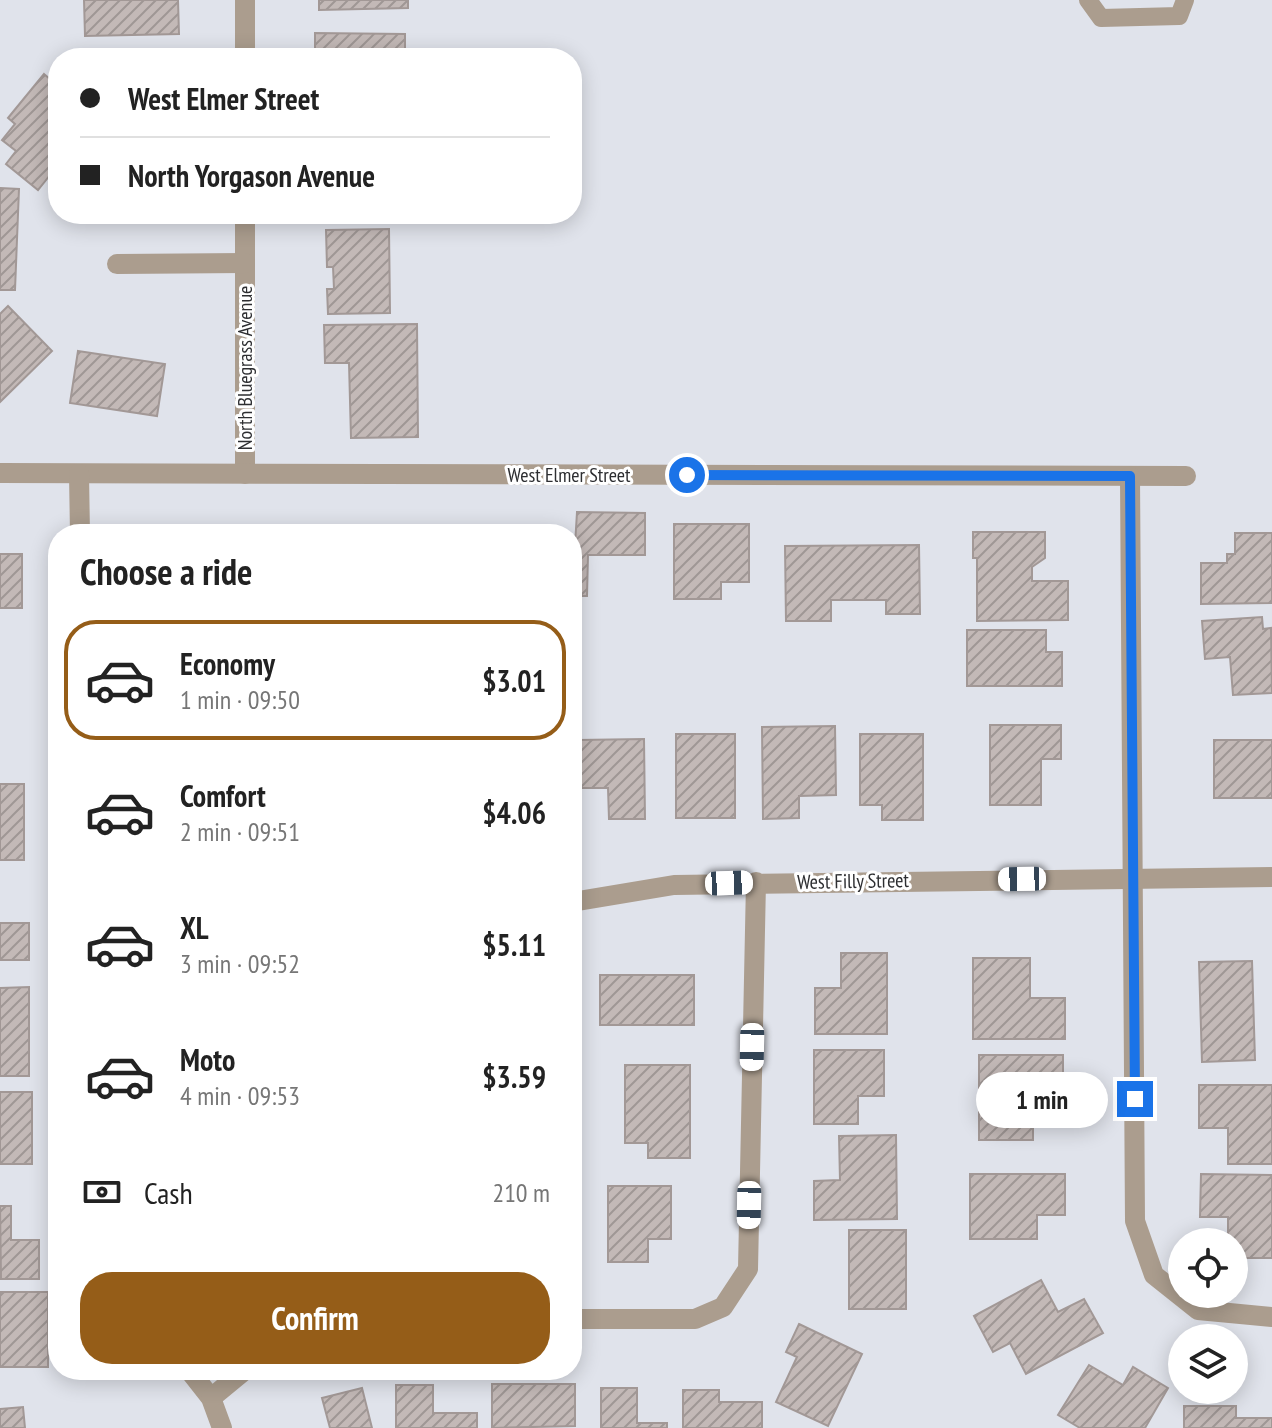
<!DOCTYPE html>
<html lang="en">
<head>
<meta charset="utf-8">
<style>
	:root { --surface:#fff; --page:#f2f2f2; --text:#222; --muted:#767676; --line:#e0e0e0; --accent:#955d18 }
	body { margin:0; font-family:"PT Sans Narrow",sans-serif; background:var(--page); color:var(--text); height:100vh; display:flex; flex-direction:column; font-size:30px; white-space:nowrap }
	* { box-sizing:border-box; margin:0 }
	p { font-size:26px; color:var(--muted) }
	.icon { flex:none; width:44px; height:44px; fill:none; stroke:currentColor; stroke-width:2; stroke-linecap:round; stroke-linejoin:round }
	.map { position:relative; flex:1; overflow:hidden }
	.sheet { position:absolute; left:48px; top:524px; width:534px; height:856px; display:flex; flex-direction:column; background:var(--surface); border-radius:32px; box-shadow:0 4px 20px #0003 }
	.sheet>* { flex:none }
	.guide { position:absolute; left:48px; top:48px; width:534px; height:176px; border-radius:32px; box-shadow:0 4px 20px #0003; display:grid; align-content:center; height:176px; padding:0 32px; background:var(--surface) }
	.tools { position:absolute; left:1168px; top:1228px; display:grid; gap:16px }
	.tools a { display:grid; place-items:center; width:80px; height:80px; border-radius:50%; background:var(--surface); box-shadow:0 4px 20px #0003; font-size:40px }
	.end { position:absolute; width:36px; height:36px; margin:-18px; border:10px solid #1a73e8; background:#fff; box-shadow:0 0 0 4px #fff }
	.from { border-radius:50% }
	.bubble { position:absolute; height:56px; border-radius:28px; background:var(--surface); box-shadow:0 4px 20px #0003; font-size:26px; font-weight:700; line-height:56px; text-align:center }
	.car { position:absolute; width:24px; height:48px; margin:-24px -12px; border-radius:10px; box-shadow:0 0 6px 2px #0007; background:linear-gradient(#fff 24%,#345 0 40%,#fff 0 76%,#345 0 86%,#fff 0) }
	.guide b { display:flex; align-items:center; gap:28px; height:76px; font-size:30px }
	.guide b+b { border-top:2px solid var(--line) }
	.guide i { width:20px; height:20px; background:var(--text) }
	ul { padding:0; list-style:none }
	li { display:flex; align-items:center; gap:24px; height:120px; margin:0 16px 12px; padding:0 16px; border:4px solid transparent; border-radius:32px }
	li div { flex:1 }
	li b { display:block; font-size:30px }
	li em { font-style:normal; font-weight:700 }
	li.current { border-color:var(--accent) }
	li>.icon { width:72px; height:72px; stroke-width:1.5 }
	h2 { padding:0 32px; font-size:36px; line-height:96px }
	.pay { display:flex; align-items:center; gap:20px; height:88px; padding:0 32px; font-size:30px }
	.pay p { margin-inline-start:auto }
	.cta { display:flex; gap:16px; margin-top:auto; padding:16px 32px }
	.cta a { flex:1; height:92px; border-radius:32px; background:var(--accent); color:#fff; font-size:32px; font-weight:700; line-height:92px; text-align:center }
	.map>svg:first-child { display:block }
</style>
</head>
<body>
<div class="map">
<svg width="1272" height="1428" viewBox="0 0 1272 1428">
	<defs>
		<pattern id="building-hatch" width="6" height="6" patternUnits="userSpaceOnUse" patternTransform="scale(2)"><rect width="6" height="6" fill="#c3b9b7"/><path d="M-1 1l2-2M0 6l6-6M5 7l2-2" fill="none" stroke="#9f9795"/></pattern>
	</defs>
	<rect width="100%" height="100%" fill="#e0e3eb"/>
	<g fill="url(#building-hatch)" stroke="#a29896" stroke-width="2">
		<path d="M 84,0 L 178,0 L 179,34 L 85,36 Z"/>
		<path d="M 319,0 L 408,0 L 408,8 L 319,10 Z"/>
		<path d="M 315,33 L 405,34 L 405,58 L 315,58 Z"/>
		<path d="M 44,74 L 58,86 L 58,165 L 38,190 L 6,164 L 16,151 L 2,140 L 15,124 L 8,118 Z"/>
		<path d="M 0,188 L 19,189 L 15,290 L 0,290 Z"/>
		<path d="M 389,229 L 390,313 L 328,314 L 327,289 L 334,289 L 333,267 L 327,267 L 326,230 Z"/>
		<path d="M 8,306 L 52,351 L 0,402 L 0,314 Z"/>
		<path d="M 417,324 L 418,437 L 351,438 L 349,363 L 325,363 L 324,325 Z"/>
		<path d="M 78,351 L 165,364 L 157,416 L 70,403 Z"/>
		<path d="M 577,512 L 645,513 L 645,555 L 588,555 L 587,596 L 572,596 Z"/>
		<path d="M 674,524 L 749,524 L 749,582 L 721,582 L 721,599 L 674,599 Z"/>
		<path d="M 973,532 L 1045,532 L 1045,558 L 1032,567 L 1032,581 L 1068,581 L 1068,620 L 977,621 L 977,558 L 973,558 Z"/>
		<path d="M 1235,533 L 1272,533 L 1272,603 L 1201,604 L 1201,563 L 1227,563 L 1227,554 L 1235,554 Z"/>
		<path d="M 919,545 L 920,614 L 886,614 L 886,600 L 831,600 L 831,621 L 786,621 L 785,546 Z"/>
		<rect x="0" y="554" width="22" height="54"/>
		<path d="M 1262,617 L 1263,629 L 1271,628 L 1272,693 L 1233,695 L 1230,657 L 1205,659 L 1202,621 Z"/>
		<path d="M 967,630 L 1046,630 L 1046,652 L 1062,652 L 1062,686 L 967,686 Z"/>
		<path d="M 990,725 L 1061,725 L 1061,759 L 1041,759 L 1041,805 L 990,805 Z"/>
		<path d="M 835,726 L 836,795 L 799,796 L 799,818 L 763,819 L 762,727 Z"/>
		<rect x="676" y="734" width="59" height="84"/>
		<path d="M 860,734 L 923,734 L 923,820 L 882,820 L 882,805 L 860,805 Z"/>
		<path d="M 644,739 L 645,819 L 609,819 L 608,788 L 579,788 L 578,740 Z"/>
		<rect x="1214" y="740" width="58" height="58"/>
		<rect x="0" y="784" width="24" height="76"/>
		<rect x="0" y="923" width="29" height="37"/>
		<path d="M 841,953 L 887,953 L 887,1034 L 815,1034 L 815,988 L 841,988 Z"/>
		<path d="M 973,958 L 1030,958 L 1030,998 L 1065,998 L 1065,1039 L 973,1039 Z"/>
		<path d="M 1252,961 L 1255,1060 L 1202,1062 L 1199,962 Z"/>
		<rect x="600" y="975" width="94" height="50"/>
		<path d="M 29,987 L 29,1076 L 0,1076 L 0,988 Z"/>
		<path d="M 814,1050 L 884,1050 L 884,1096 L 858,1096 L 858,1124 L 814,1124 Z"/>
		<path d="M 979,1055 L 1063,1055 L 1063,1096 L 1033,1096 L 1033,1140 L 979,1140 Z"/>
		<path d="M 625,1065 L 690,1065 L 690,1158 L 648,1158 L 648,1143 L 625,1143 Z"/>
		<path d="M 1199,1085 L 1272,1085 L 1272,1164 L 1228,1164 L 1228,1128 L 1199,1128 Z"/>
		<rect x="0" y="1092" width="32" height="72"/>
		<path d="M 896,1135 L 897,1219 L 814,1220 L 814,1181 L 840,1180 L 839,1136 Z"/>
		<path d="M 970,1174 L 1065,1174 L 1065,1215 L 1037,1215 L 1037,1239 L 970,1239 Z"/>
		<path d="M 1201,1174 L 1272,1175 L 1272,1258 L 1234,1258 L 1234,1242 L 1228,1242 L 1228,1217 L 1200,1217 Z"/>
		<rect x="572" y="1181" width="3" height="50"/>
		<path d="M 608,1186 L 671,1186 L 671,1239 L 648,1239 L 648,1262 L 608,1262 Z"/>
		<path d="M 0,1206 L 11,1206 L 11,1240 L 39,1240 L 39,1279 L 1,1279 Z"/>
		<rect x="849" y="1230" width="57" height="79"/>
		<path d="M 1041,1280 L 1058,1312 L 1084,1299 L 1103,1333 L 1026,1374 L 1010,1343 L 993,1352 L 974,1316 Z"/>
		<rect x="0" y="1292" width="48" height="75"/>
		<path d="M 799,1324 L 862,1354 L 828,1426 L 776,1402 L 797,1357 L 786,1352 Z"/>
		<path d="M 1089,1365 L 1123,1385 L 1133,1367 L 1168,1388 L 1145,1428 L 1080,1428 L 1058,1415 Z"/>
		<path d="M 492,1384 L 575,1384 L 575,1426 L 492,1428 Z"/>
		<path d="M 396,1385 L 433,1385 L 433,1413 L 477,1413 L 477,1428 L 396,1428 Z"/>
		<path d="M 362,1388 L 372,1428 L 330,1428 L 322,1398 Z"/>
		<path d="M 601,1388 L 637,1388 L 637,1423 L 667,1423 L 667,1428 L 601,1428 Z"/>
		<path d="M 683,1390 L 719,1390 L 719,1402 L 762,1402 L 762,1428 L 683,1428 Z"/>
		<path d="M 1184,1406 L 1236,1406 L 1236,1418 L 1272,1418 L 1272,1428 L 1184,1428 Z"/>
		<path d="M 23,1407 L 25,1428 L 0,1428 L 0,1409 Z"/>
	</g>
	<g fill="none" stroke-linecap="round" stroke-linejoin="round">
		<path stroke="#ab9d8e" stroke-width="18" d="M 1088,0 L 1101,18 L 1179,16 L 1185,0"/>
		<g stroke="#ab9d8e" stroke-width="20">
			<path d="M 245,0 L 245,58"/>
			<path d="M 245,214 L 245,474"/>
			<path d="M 117,264 L 245,263"/>
			<path d="M 0,473 L 1186,476"/>
			<path d="M 79,474 L 80,534"/>
			<path d="M 1130,476 L 1135,1221 L 1154,1275 L 1198,1310 L 1272,1317"/>
			<path d="M 572,902 L 674,885 L 1272,877"/>
			<path d="M 572,1319 L 695,1319 L 723,1307 L 748,1269 L 756,882"/>
			<path d="M 189,1370 L 211,1398 L 222,1428"/>
			<path d="M 211,1398 L 245,1370"/>
		</g>
	</g>
	<g fill="none" stroke-linecap="round" stroke-linejoin="round">
		<path stroke="#1a73e8" stroke-width="10" d="M 687,475 L 1130,476 L 1135,1099"/>
	</g>
	<g text-anchor="middle" stroke-width="6" stroke-linejoin="round" paint-order="stroke">
		<g font-size="20" fill="#2d2e31" stroke="#fff">
			<text transform="translate(245 368) rotate(-90)" y="7">North Bluegrass Avenue</text>
			<text x="569" y="482">West Elmer Street</text>
			<text transform="translate(853 881) rotate(-1)" y="7">West Filly Street</text>
		</g>
	</g>
</svg>
<div class="tools">
<a><svg class="icon" aria-label="locate" viewBox="0 0 24 24"><circle cx="12" cy="12" r="6"/><path d="M12 2v4M12 18v4M2 12h4M18 12h4"/></svg></a>
<a><svg class="icon" aria-label="layers" viewBox="0 0 24 24"><path d="M12 4l9 5-9 5-9-5zM3 14l9 5 9-5"/></svg></a>
</div>
<i class="end from" style="left:687px;top:475px"></i>
<i class="end" style="left:1135px;top:1099px"></i>
<div class="bubble" style="left:976px;top:1072px;width:132px">1 min</div>
<i class="car" style="left:1022px;top:879px;rotate:269deg"></i>
<i class="car" style="left:729px;top:883px;rotate:88deg"></i>
<i class="car" style="left:752px;top:1047px;rotate:181deg"></i>
<i class="car" style="left:749px;top:1205px;rotate:181deg"></i>
<div class="guide">
<b><i class="from"></i>West Elmer Street</b>
<b><i></i>North Yorgason Avenue</b>
</div>
<section class="sheet">
<h2>Choose a ride</h2>
<ul>
<li class="current"><svg class="icon" aria-label="car" viewBox="0 0 24 24"><path d="M5 17H2v-5l4-1 3-4h7l3 4 3 1v5h-3M9 17h6M6 11h13"/><circle cx="7" cy="17" r="2"/><circle cx="17" cy="17" r="2"/></svg><div><b>Economy</b><p>1 min · 09:50</p></div><em>$3.01</em></li>
<li><svg class="icon" aria-label="car" viewBox="0 0 24 24"><path d="M5 17H2v-5l4-1 3-4h7l3 4 3 1v5h-3M9 17h6M6 11h13"/><circle cx="7" cy="17" r="2"/><circle cx="17" cy="17" r="2"/></svg><div><b>Comfort</b><p>2 min · 09:51</p></div><em>$4.06</em></li>
<li><svg class="icon" aria-label="car" viewBox="0 0 24 24"><path d="M5 17H2v-5l4-1 3-4h7l3 4 3 1v5h-3M9 17h6M6 11h13"/><circle cx="7" cy="17" r="2"/><circle cx="17" cy="17" r="2"/></svg><div><b>XL</b><p>3 min · 09:52</p></div><em>$5.11</em></li>
<li><svg class="icon" aria-label="car" viewBox="0 0 24 24"><path d="M5 17H2v-5l4-1 3-4h7l3 4 3 1v5h-3M9 17h6M6 11h13"/><circle cx="7" cy="17" r="2"/><circle cx="17" cy="17" r="2"/></svg><div><b>Moto</b><p>4 min · 09:53</p></div><em>$3.59</em></li>
</ul>
<div class="pay"><svg class="icon" aria-label="cash" viewBox="0 0 24 24"><path d="M3 7h18v10H3z"/><circle cx="12" cy="12" r="2"/></svg>Cash<p>210 m</p></div>
<div class="cta"><a>Confirm</a></div>
</section>
</div>
</body>
</html>
